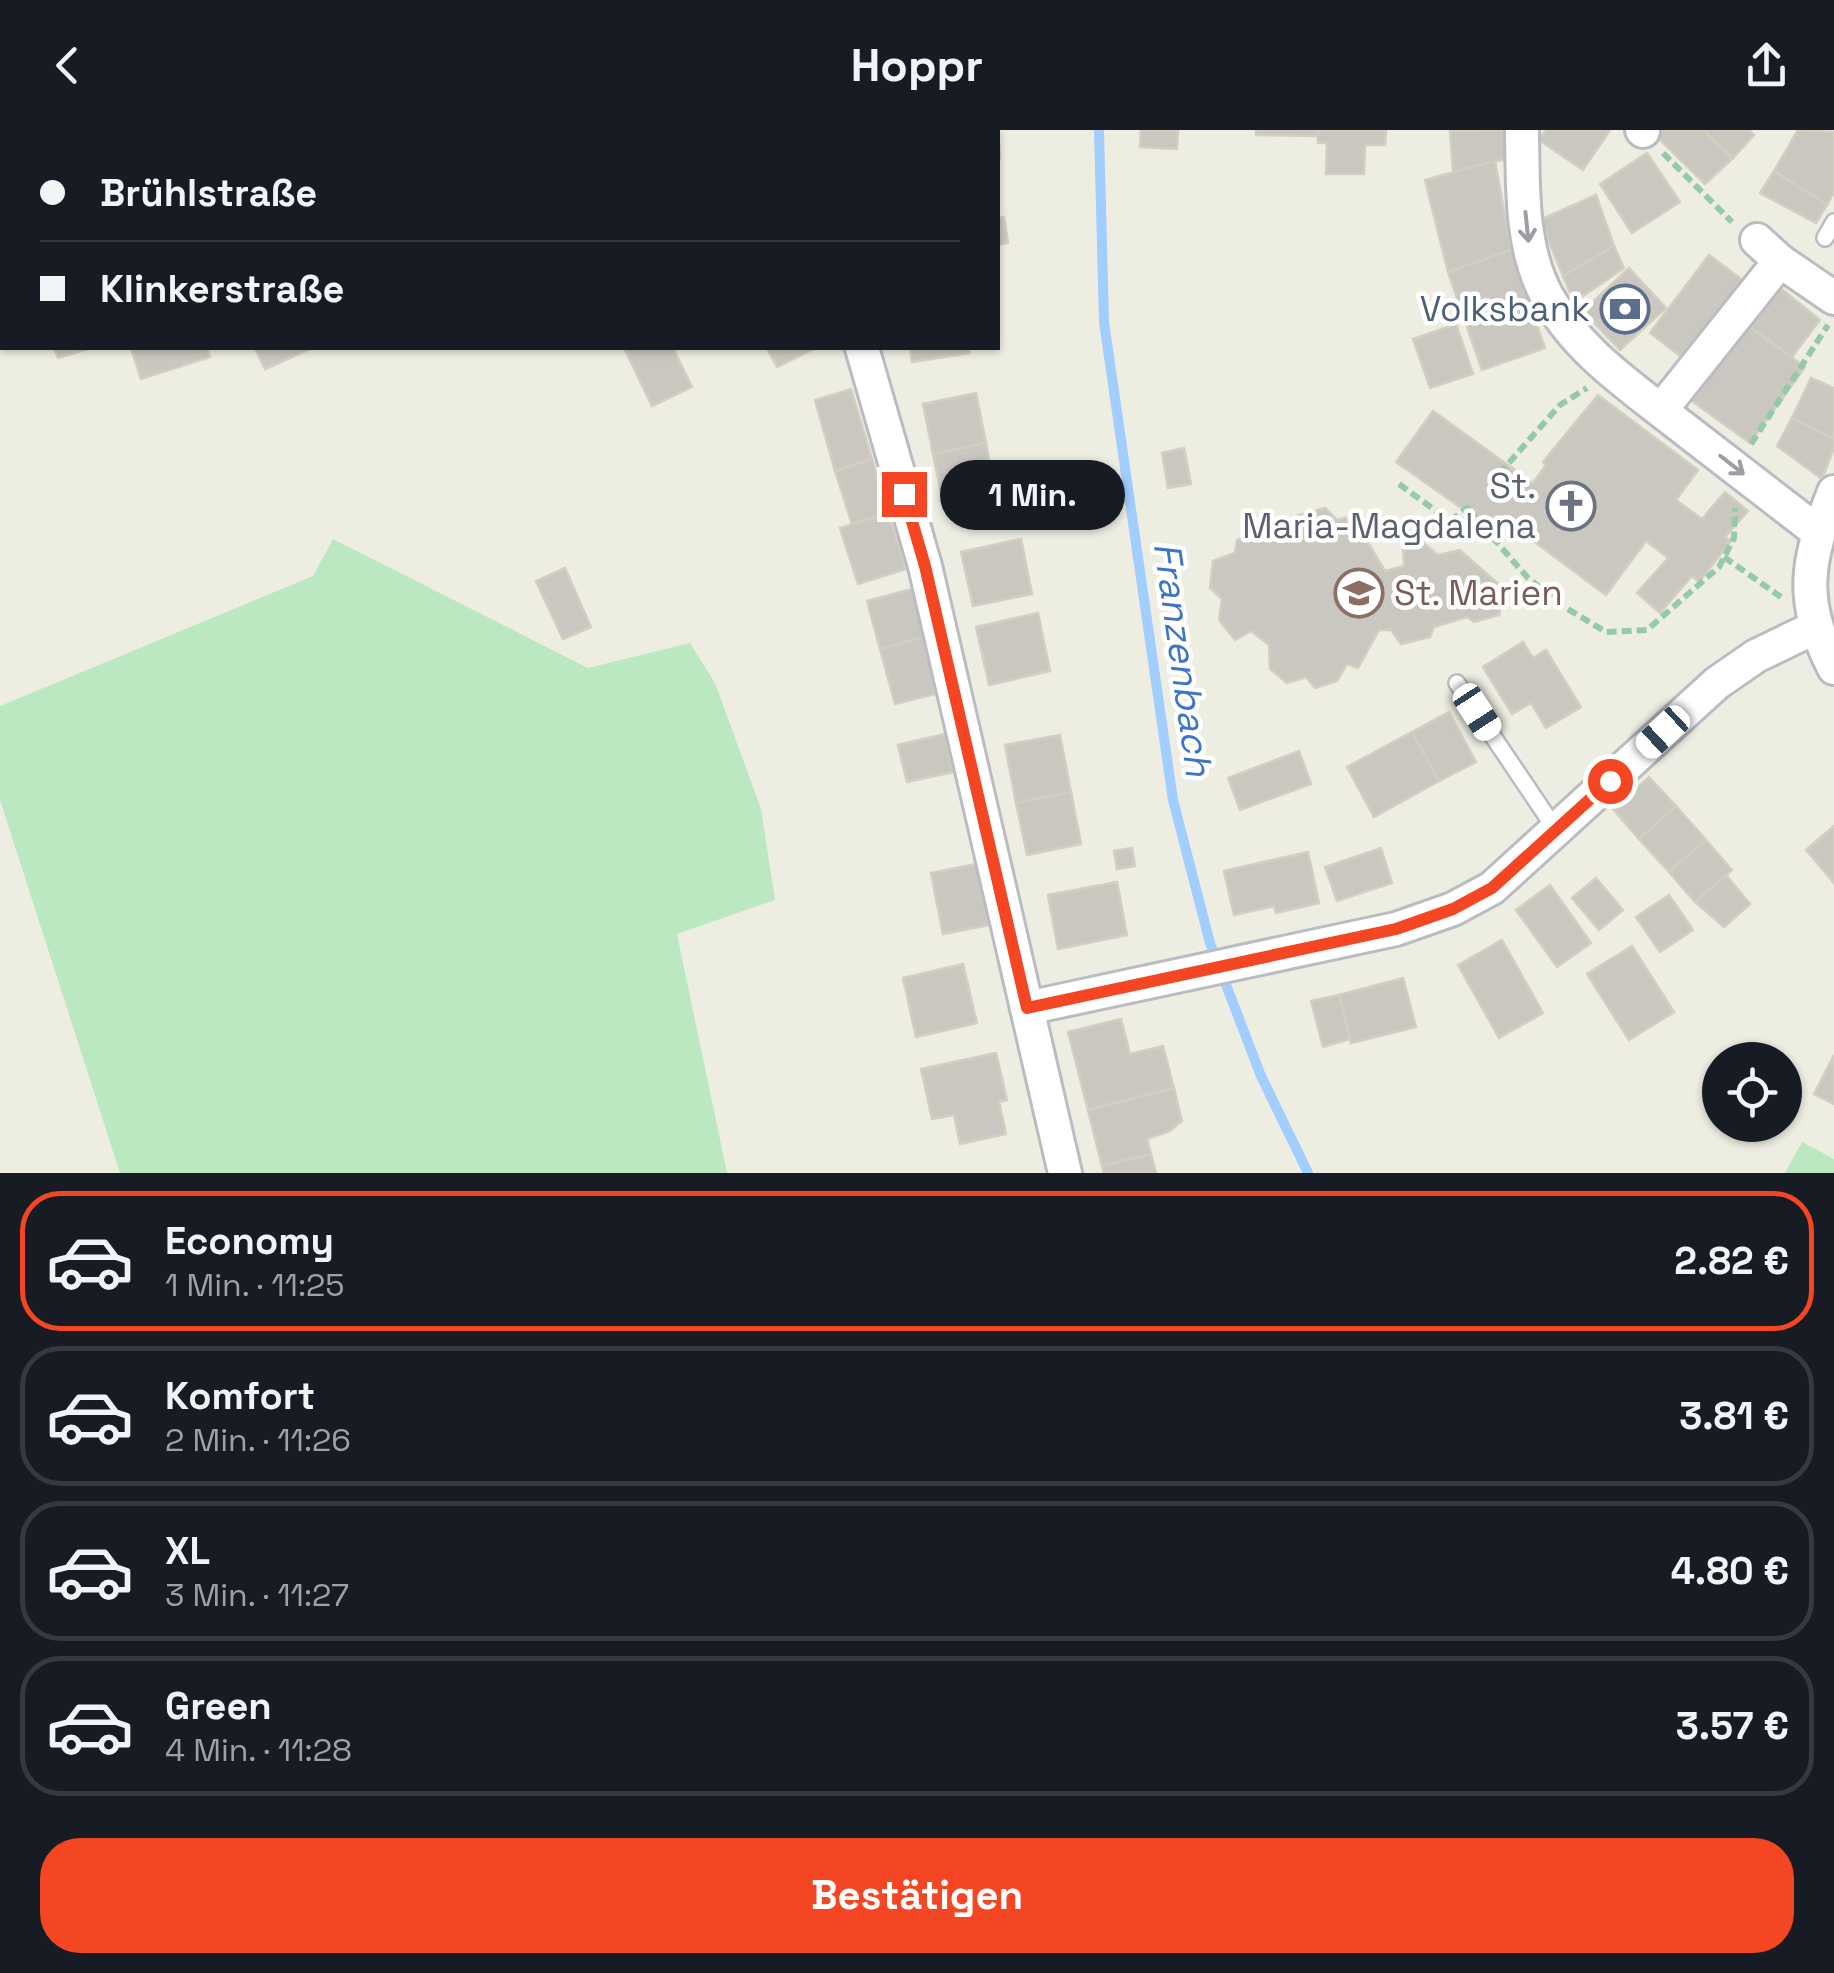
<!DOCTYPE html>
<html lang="de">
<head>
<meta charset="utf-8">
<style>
	:root { --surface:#171b24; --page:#20242c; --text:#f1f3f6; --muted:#9ea1a6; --line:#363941; --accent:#f44622 }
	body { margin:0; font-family:"Space Grotesk",sans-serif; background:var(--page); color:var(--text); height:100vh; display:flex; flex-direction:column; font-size:38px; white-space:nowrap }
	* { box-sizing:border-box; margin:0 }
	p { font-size:32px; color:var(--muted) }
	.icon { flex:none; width:55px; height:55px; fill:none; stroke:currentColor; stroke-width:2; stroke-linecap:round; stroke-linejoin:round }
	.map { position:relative; height:1043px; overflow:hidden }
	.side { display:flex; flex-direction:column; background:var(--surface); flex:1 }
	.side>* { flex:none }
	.hud { position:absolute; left:0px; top:0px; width:1000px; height:220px; box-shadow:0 2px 8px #0004; display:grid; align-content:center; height:220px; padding:0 40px; background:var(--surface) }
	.controls { position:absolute; left:1702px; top:912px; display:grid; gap:20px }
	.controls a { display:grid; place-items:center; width:100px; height:100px; border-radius:50%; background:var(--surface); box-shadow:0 2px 8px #0004; font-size:50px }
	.end { position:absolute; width:45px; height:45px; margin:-22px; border:12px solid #f44622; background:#fff; box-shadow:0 0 0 5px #fff }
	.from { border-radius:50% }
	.bubble { position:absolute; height:70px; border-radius:35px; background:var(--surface); box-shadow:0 2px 8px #0004; font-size:32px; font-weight:700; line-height:70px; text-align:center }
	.car { position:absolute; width:30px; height:60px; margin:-30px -15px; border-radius:12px; box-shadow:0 0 8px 2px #0007; background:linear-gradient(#fff 24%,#345 0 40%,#fff 0 76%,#345 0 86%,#fff 0) }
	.hud b { display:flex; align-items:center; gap:35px; height:95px; font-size:38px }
	.hud b+b { border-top:2px solid var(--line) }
	.hud i { width:25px; height:25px; background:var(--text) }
	ul { padding:18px 0 0; list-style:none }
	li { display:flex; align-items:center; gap:30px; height:140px; margin:0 20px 15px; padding:0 20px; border:5px solid var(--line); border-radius:40px }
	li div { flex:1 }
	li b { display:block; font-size:38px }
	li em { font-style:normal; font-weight:700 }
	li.active { border-color:var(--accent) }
	li>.icon { width:90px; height:90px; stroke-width:1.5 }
	.button { display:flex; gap:20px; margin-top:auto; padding:20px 40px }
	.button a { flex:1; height:115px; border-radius:40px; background:var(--accent); color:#fff; font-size:40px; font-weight:700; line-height:115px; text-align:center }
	header { display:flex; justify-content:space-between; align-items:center; height:130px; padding:0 40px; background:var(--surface); font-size:45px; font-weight:700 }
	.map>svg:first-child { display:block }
</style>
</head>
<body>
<header><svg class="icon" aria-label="back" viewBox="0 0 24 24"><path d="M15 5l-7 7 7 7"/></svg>Hoppr<svg class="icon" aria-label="share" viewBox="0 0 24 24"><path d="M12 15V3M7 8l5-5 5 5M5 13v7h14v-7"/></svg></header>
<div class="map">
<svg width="1834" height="1043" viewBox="0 0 1834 1043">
	<rect width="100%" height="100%" fill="#eeede2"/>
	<g fill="#bce8c1">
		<path d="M 333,409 L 588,538 L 690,513 L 715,553 L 761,679 L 775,770 L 677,804 L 727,1043 L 120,1043 L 0,670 L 0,576 L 313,446 Z"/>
		<path d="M 1802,1012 L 1834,1029 L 1834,1043 L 1785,1043 Z"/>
	</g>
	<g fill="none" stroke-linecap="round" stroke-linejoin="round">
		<path stroke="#a1cdff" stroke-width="10" d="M 1099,0 L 1104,192 L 1173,670 L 1210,813 L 1261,946 L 1308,1043"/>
	</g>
	<g fill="#c9c7bf" stroke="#d3cfc0" stroke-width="2.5">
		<path d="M 164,0 L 227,0 L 227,2 L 165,2 Z"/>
		<path d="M 253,0 L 311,0 L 312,2 L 254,2 Z"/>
		<path d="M 348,0 L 405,0 L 405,2 L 349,2 Z"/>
		<path d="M 874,0 L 928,0 L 928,2 L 875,2 Z"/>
		<path d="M 928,0 L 998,0 L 1000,30 L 998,2 Z"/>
		<path d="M 1141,0 L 1178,0 L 1177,19 L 1140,17 Z"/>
		<path d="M 1256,0 L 1318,0 L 1318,6 L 1256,5 Z"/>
		<path d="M 1318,0 L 1386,0 L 1385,15 L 1365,15 L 1364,44 L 1326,44 L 1327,13 L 1318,13 Z"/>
		<path d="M 1507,0 L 1506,29 L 1453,42 L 1450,1 Z"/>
		<path d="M 1546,0 L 1610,0 L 1583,40 L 1539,10 Z"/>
		<path d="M 1660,0 L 1703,0 L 1733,28 L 1705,54 L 1655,5 Z"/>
		<path d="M 1703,0 L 1749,0 L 1754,5 L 1733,28 Z"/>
		<path d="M 1798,0 L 1834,2 L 1834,62 L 1827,75 L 1774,41 Z"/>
		<path d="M 1647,23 L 1680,72 L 1632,103 L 1600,54 Z"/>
		<path d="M 1495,31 L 1511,120 L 1448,142 L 1425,50 Z"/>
		<path d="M 1774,41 L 1827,75 L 1816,93 L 1760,63 Z"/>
		<path d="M 1596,65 L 1614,116 L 1563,146 L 1540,90 Z"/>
		<path d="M 1004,87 L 1008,113 L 998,115 L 998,88 Z"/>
		<path d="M 1614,116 L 1624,138 L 1574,172 L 1563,146 Z"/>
		<path d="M 1511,120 L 1545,218 L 1482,240 L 1448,142 Z"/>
		<path d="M 1709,125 L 1745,152 L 1687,231 L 1650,203 Z"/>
		<path d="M 1629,138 L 1666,178 L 1620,220 L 1583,181 Z"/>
		<path d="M 1779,157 L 1820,190 L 1792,227 L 1747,195 Z"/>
		<path d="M 1456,194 L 1473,244 L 1430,258 L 1413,209 Z"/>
		<path d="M 1747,195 L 1805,237 L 1750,313 L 1692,271 Z"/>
		<path d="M 54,218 L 91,218 L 58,228 Z"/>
		<path d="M 131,218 L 207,218 L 210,227 L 141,249 Z"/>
		<path d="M 255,218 L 309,218 L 310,219 L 265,239 Z"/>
		<path d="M 624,218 L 673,218 L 692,257 L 652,276 Z"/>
		<path d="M 767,218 L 816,218 L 777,237 Z"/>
		<path d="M 910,218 L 969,218 L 970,223 L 912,232 Z"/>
		<path d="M 1811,248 L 1834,258 L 1834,309 L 1792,288 Z"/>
		<path d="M 851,259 L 872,329 L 835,341 L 815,270 Z"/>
		<path d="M 976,263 L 986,313 L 933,324 L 923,274 Z"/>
		<path d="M 1598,265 L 1698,340 L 1676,370 L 1702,389 L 1725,362 L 1748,381 L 1725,407 L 1731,411 L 1699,452 L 1692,446 L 1660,483 L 1637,463 L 1668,428 L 1646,411 L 1606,465 L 1509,393 L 1494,401 L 1396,332 L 1433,281 L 1533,353 L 1546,335 L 1543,332 Z"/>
		<path d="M 1792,288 L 1834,309 L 1834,318 L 1822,349 L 1777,316 Z"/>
		<path d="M 986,313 L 994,354 L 1088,336 L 1094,362 L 969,387 L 966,374 L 944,379 L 933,324 Z"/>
		<path d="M 1184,318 L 1191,354 L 1168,358 L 1162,323 Z"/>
		<path d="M 872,329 L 888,383 L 852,394 L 835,341 Z"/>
		<path d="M 1325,378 L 1337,390 L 1345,388 L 1367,411 L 1385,441 L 1404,436 L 1403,415 L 1419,409 L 1438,425 L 1460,420 L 1503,458 L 1499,485 L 1474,492 L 1467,487 L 1434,497 L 1430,507 L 1401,514 L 1391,500 L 1379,500 L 1358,538 L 1347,534 L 1337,551 L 1315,558 L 1306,547 L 1287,553 L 1270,539 L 1269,515 L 1251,501 L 1235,510 L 1219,490 L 1222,469 L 1210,458 L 1213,431 L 1235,423 L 1237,410 L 1264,397 L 1277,410 L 1296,404 L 1296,386 Z"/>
		<path d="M 888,383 L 906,439 L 858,454 L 840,398 Z"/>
		<path d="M 1021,409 L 1032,464 L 973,476 L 961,422 Z"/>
		<path d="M 565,438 L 591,497 L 563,509 L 536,451 Z"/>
		<path d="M 916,458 L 928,506 L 880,519 L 867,471 Z"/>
		<path d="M 1038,483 L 1050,541 L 989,555 L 976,497 Z"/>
		<path d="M 928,506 L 943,562 L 895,574 L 880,519 Z"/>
		<path d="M 1523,512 L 1533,528 L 1546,520 L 1581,577 L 1546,598 L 1531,573 L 1512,584 L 1483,537 Z"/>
		<path d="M 1449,582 L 1476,632 L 1439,651 L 1412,602 Z"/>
		<path d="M 1412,602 L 1439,651 L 1374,687 L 1347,637 Z"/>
		<path d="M 945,604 L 953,642 L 907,652 L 898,615 Z"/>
		<path d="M 1060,605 L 1071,662 L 1016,673 L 1005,615 Z"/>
		<path d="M 1299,621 L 1311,654 L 1240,680 L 1228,648 Z"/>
		<path d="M 1649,647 L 1676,676 L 1639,709 L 1613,679 Z"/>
		<path d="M 1071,662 L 1081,714 L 1027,725 L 1016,673 Z"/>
		<path d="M 1676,676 L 1706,710 L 1669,742 L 1639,709 Z"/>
		<path d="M 1834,696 L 1834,753 L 1806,720 Z"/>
		<path d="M 1706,710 L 1732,740 L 1695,772 L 1669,742 Z"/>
		<path d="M 1132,718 L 1135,736 L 1117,739 L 1114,721 Z"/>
		<path d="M 1381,718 L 1392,753 L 1337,771 L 1325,737 Z"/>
		<path d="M 1308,722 L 1319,773 L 1276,783 L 1274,776 L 1234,785 L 1224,741 Z"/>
		<path d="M 976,734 L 989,795 L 943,804 L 931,743 Z"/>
		<path d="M 1726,745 L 1750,774 L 1724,797 L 1695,772 Z"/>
		<path d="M 1596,748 L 1623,780 L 1599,800 L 1572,768 Z"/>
		<path d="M 1117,752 L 1127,805 L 1058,819 L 1048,765 Z"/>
		<path d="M 1550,755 L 1591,813 L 1557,837 L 1516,780 Z"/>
		<path d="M 1669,765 L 1693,800 L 1660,822 L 1636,787 Z"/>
		<path d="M 1502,810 L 1543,883 L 1499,908 L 1458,835 Z"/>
		<path d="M 1632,816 L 1674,882 L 1629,910 L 1587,844 Z"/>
		<path d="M 963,834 L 977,893 L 916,907 L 903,848 Z"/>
		<path d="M 1403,848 L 1416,897 L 1351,913 L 1339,865 Z"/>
		<path d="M 1339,865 L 1350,909 L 1323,917 L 1311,871 Z"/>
		<path d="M 1121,889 L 1130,924 L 1163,916 L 1174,958 L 1088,980 L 1068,902 Z"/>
		<path d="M 996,923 L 1007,970 L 999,972 L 1006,1004 L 960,1014 L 954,985 L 932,989 L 921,939 Z"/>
		<path d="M 1834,925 L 1834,974 L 1814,964 Z"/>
		<path d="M 1174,958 L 1182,991 L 1170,1001 L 1147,1009 L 1151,1024 L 1102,1036 L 1088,980 Z"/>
		<path d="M 1151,1024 L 1156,1043 L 1104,1043 L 1102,1036 Z"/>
	</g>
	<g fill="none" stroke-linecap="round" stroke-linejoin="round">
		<g stroke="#babcc2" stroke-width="20">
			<g id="service">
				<path d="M 1825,108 L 1834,92"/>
				<path d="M 1457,553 L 1556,700"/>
			</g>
		</g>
		<g stroke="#babcc2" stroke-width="38">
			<g id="minor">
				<path d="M 800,0 L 800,2"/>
				<path d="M 1522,0 C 1523,54 1520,117 1547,166 C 1577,221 1630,256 1678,294 C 1725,330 1772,366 1818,402"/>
				<path d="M 1642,0 L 1643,1"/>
				<path d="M 539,2 L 542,0"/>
				<path d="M 1780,131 L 1834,168"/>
				<path d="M 862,218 L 925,436 L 1065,1043"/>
				<path d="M 1661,280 L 1780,131 L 1757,110"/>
				<path d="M 1834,362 C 1806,432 1799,469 1834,538"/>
				<path d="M 1027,878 L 1396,799 L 1453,779 L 1492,758 L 1717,553 L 1756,526 L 1814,498"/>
			</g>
		</g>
		<g stroke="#95c9a9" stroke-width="6" stroke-dasharray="10 5" stroke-linecap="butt">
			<path d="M 1663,23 L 1732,92"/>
			<path d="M 1751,314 L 1828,195"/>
			<path d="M 1499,344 L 1560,275 L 1587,258"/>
			<path d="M 1399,354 L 1450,391 L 1475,389"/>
			<path d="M 1450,391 L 1467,378 L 1528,448 L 1563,476 L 1606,502 L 1647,500 L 1719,437 L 1734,408 L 1735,378"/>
			<path d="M 1724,427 L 1781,467"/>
		</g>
		<use href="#service" stroke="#fff" stroke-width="15"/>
		<use href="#minor" stroke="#fff" stroke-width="32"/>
	</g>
	<defs><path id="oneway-shaft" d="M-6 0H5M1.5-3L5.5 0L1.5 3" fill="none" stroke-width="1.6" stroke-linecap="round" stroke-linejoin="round" transform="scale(2.5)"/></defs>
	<g stroke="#9c9ea2">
		<use href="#oneway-shaft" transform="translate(1527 97) rotate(84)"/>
		<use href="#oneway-shaft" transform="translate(1732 335) rotate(38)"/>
	</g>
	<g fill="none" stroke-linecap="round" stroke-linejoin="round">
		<path stroke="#f44622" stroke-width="12" d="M 904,364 L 925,436 L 1027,878 L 1396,799 L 1453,779 L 1492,758 L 1610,651"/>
	</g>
	<defs>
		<g id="bank-ring" transform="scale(2.5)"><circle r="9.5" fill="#fff" stroke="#5c6f8a" stroke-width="1.5"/><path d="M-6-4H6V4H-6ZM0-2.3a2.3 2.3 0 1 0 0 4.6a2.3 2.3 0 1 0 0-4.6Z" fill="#5c6f8a"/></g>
		<g id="church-ring" transform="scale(2.5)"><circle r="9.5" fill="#fff" stroke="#6b7280" stroke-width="1.5"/><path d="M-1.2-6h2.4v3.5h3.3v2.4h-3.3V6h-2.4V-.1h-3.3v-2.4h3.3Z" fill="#6b7280"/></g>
		<g id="school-ring" transform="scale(2.5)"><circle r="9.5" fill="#fff" stroke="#8d6e63" stroke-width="1.5"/><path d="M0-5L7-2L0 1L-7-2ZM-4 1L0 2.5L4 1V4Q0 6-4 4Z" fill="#8d6e63"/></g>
	</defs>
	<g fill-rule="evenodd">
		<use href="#bank-ring" x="1625" y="179"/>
		<use href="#church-ring" x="1571" y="376"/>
		<use href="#school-ring" x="1359" y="463"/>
	</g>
	<g text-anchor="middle" stroke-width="9" stroke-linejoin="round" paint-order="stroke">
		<g font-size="35" fill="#4e5e75" stroke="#fff" text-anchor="end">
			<text x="1590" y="191">Volksbank</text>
		</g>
		<g font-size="35" fill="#5b616d" stroke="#fff" text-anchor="end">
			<text x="1536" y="368">St.<tspan x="1536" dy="40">Maria-Magdalena</tspan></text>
		</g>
		<g font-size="35" fill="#785e54" stroke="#fff" text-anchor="start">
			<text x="1394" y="475">St. Marien</text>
		</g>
		<g font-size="38" font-style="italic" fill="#3c74ca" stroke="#fff">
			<text transform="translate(1183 529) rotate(82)" y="13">Franzenbach</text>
		</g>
	</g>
</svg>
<div class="controls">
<a><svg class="icon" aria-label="locate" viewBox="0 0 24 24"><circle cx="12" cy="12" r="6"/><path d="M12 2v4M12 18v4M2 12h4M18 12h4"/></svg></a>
</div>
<i class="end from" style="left:1610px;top:651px"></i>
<i class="end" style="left:904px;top:364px"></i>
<div class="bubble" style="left:940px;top:330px;width:185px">1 Min.</div>
<i class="car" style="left:1477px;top:582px;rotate:147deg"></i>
<i class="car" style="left:1663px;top:602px;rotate:227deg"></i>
<div class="hud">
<b><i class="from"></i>Brühlstraße</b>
<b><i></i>Klinkerstraße</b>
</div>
</div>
<section class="side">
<ul>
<li class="active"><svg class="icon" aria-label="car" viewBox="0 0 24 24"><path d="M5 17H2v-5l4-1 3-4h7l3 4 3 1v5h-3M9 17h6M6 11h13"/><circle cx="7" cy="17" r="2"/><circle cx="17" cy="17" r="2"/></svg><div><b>Economy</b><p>1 Min. · 11:25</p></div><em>2.82 €</em></li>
<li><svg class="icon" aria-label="car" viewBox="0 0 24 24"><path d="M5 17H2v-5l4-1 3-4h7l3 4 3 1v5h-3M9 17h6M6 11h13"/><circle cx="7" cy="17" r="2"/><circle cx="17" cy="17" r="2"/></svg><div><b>Komfort</b><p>2 Min. · 11:26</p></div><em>3.81 €</em></li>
<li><svg class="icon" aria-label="car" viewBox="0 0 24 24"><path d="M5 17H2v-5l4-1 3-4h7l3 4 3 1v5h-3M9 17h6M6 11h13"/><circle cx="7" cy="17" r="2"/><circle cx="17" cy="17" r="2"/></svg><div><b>XL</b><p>3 Min. · 11:27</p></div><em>4.80 €</em></li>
<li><svg class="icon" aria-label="car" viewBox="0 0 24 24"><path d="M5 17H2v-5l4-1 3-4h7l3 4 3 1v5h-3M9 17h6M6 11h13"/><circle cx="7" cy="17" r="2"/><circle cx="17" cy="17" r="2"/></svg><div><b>Green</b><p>4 Min. · 11:28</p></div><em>3.57 €</em></li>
</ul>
<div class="button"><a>Bestätigen</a></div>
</section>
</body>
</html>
